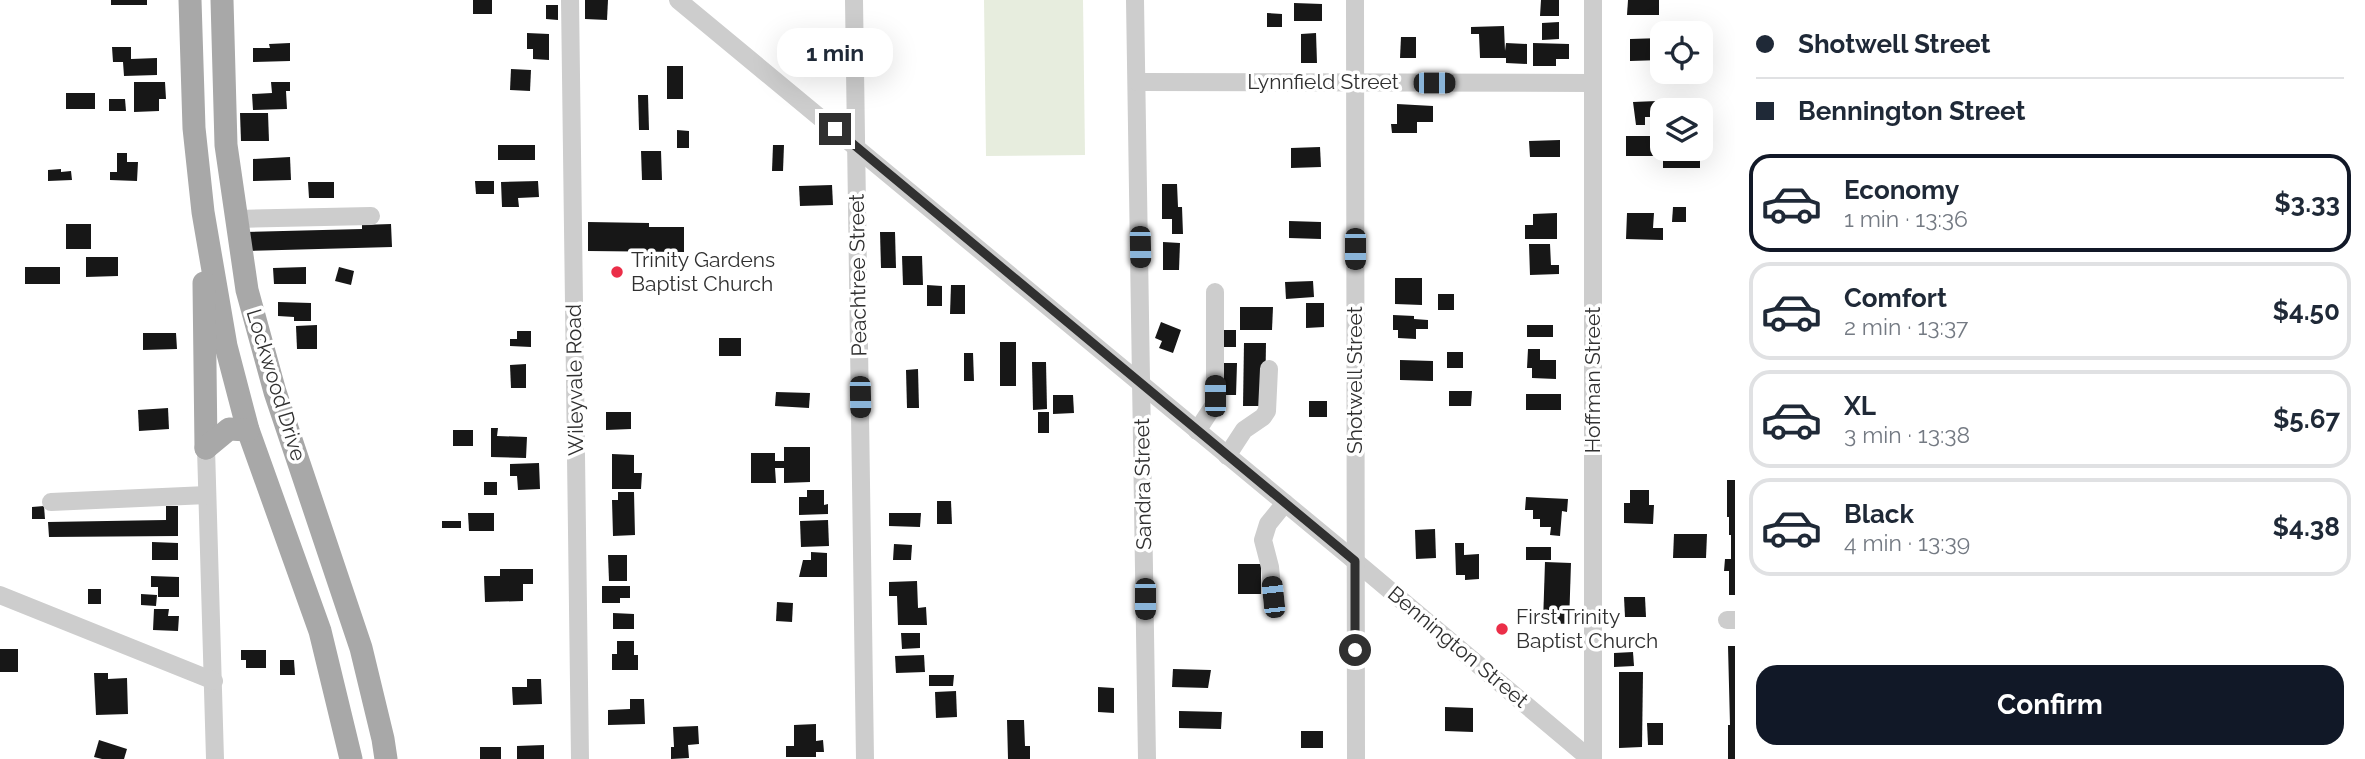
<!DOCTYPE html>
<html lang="en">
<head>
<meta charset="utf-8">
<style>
	:root { --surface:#fff; --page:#f2f2f3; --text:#1f2937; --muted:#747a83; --line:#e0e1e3; --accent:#111827 }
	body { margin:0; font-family:Raleway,sans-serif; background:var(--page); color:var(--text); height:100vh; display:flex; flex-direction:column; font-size:26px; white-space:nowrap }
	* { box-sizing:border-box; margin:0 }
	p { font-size:23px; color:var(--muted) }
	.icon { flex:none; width:38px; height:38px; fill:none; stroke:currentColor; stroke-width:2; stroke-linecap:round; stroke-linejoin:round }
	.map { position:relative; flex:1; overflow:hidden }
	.sheet { display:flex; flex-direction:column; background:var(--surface); width:630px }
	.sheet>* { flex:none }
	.top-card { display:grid; align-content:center; height:154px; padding:0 21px; background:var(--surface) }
	.tools { position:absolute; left:1650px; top:21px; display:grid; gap:14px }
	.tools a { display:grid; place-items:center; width:63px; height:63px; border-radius:14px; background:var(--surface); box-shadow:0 7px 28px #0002; font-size:35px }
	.end { position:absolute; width:32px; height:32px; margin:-16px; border:9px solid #303030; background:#fff; box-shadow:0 0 0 4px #fff }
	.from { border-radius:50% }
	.bubble { position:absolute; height:49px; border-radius:21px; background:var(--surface); box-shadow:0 7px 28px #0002; font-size:23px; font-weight:700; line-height:49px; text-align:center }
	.car { position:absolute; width:21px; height:42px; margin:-21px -10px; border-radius:9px; box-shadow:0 0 5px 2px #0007; background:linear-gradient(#222 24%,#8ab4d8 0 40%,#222 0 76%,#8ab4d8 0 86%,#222 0) }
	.top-card b { display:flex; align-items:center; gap:24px; height:66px; font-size:26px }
	.top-card b+b { border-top:2px solid var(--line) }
	.top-card i { width:18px; height:18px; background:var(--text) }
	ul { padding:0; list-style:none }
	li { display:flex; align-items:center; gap:21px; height:98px; margin:0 14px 10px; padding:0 7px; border:4px solid var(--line); border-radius:21px }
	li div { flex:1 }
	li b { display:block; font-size:26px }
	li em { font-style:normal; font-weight:700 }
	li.active { border-color:var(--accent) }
	li>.icon { width:63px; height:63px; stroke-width:1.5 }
	.primary-button { display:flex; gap:14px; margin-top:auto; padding:14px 21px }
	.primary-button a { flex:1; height:80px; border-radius:21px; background:var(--accent); color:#fff; font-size:28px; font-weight:700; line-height:80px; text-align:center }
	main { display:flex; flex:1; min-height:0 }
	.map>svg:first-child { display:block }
</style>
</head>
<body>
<main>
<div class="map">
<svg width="1735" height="759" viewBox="0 0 1735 759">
	<rect width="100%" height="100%" fill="#fff"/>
	<path fill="#e7edde" d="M 984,0 L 1083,0 L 1085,155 L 986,156 Z"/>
	<g fill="#171717">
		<rect x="111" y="0" width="36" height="5"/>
		<rect x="473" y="0" width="19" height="14"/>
		<path d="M 585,0 L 608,0 L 607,20 L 585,19 Z"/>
		<path d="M 1541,0 L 1559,0 L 1559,16 L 1540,16 Z"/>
		<path d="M 1628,0 L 1659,0 L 1659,15 L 1627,15 Z"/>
		<path d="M 1294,3 L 1322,4 L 1322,21 L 1294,21 Z"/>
		<path d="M 546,5 L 558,5 L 558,20 L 546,19 Z"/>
		<path d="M 1267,13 L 1282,14 L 1282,27 L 1267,27 Z"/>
		<path d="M 1559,22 L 1559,39 L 1542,40 L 1542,23 Z"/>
		<path d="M 1504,26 L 1505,51 L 1506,43 L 1527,44 L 1527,64 L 1506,63 L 1506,58 L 1480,58 L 1479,34 L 1471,34 L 1471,27 Z"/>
		<path d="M 527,33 L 549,34 L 549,60 L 533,59 L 533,49 L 527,49 Z"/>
		<path d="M 1316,33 L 1317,63 L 1301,63 L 1301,34 Z"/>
		<path d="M 1401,37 L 1416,37 L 1416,58 L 1400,58 Z"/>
		<path d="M 1662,38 L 1662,60 L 1630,61 L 1630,39 Z"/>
		<path d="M 290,43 L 290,61 L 253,62 L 253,48 L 270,48 L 269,44 Z"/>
		<path d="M 1533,43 L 1569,44 L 1569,59 L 1556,59 L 1556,66 L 1533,66 Z"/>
		<path d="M 112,47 L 131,47 L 131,59 L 157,58 L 157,75 L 124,76 L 123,62 L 113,62 Z"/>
		<rect x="667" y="66" width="16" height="33"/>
		<path d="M 511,69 L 531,70 L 530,91 L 510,90 Z"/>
		<path d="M 134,82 L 165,82 L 166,99 L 159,99 L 159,111 L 134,112 Z"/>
		<path d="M 271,82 L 290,82 L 290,91 L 286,91 L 287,109 L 253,110 L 252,94 L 272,93 Z"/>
		<rect x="66" y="93" width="29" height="16"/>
		<path d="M 638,95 L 648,95 L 649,130 L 639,130 Z"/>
		<path d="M 109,99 L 125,99 L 126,111 L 109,111 Z"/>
		<path d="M 1657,101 L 1657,117 L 1645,117 L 1645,125 L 1636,125 L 1633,102 Z"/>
		<path d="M 1397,104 L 1433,106 L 1433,122 L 1417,122 L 1417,133 L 1392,133 L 1391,124 L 1397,124 Z"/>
		<path d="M 240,113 L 268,113 L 269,141 L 241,141 Z"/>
		<path d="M 677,130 L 689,131 L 689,148 L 677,148 Z"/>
		<path d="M 1626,136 L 1662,136 L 1661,156 L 1626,156 Z"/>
		<path d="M 1560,140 L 1560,157 L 1530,157 L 1529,141 Z"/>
		<rect x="498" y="145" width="37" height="15"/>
		<path d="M 773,145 L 784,145 L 783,171 L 772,171 Z"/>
		<path d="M 1320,147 L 1321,167 L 1291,168 L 1291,148 Z"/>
		<path d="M 641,151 L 661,151 L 662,180 L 642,180 Z"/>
		<path d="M 117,153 L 127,153 L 127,162 L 138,162 L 137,181 L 110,180 L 110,172 L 117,172 Z"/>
		<rect x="1663" y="154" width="37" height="14"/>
		<path d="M 290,157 L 291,180 L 253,181 L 253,159 Z"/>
		<path d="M 61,169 L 61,172 L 71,171 L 72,180 L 48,181 L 48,170 Z"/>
		<path d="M 475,181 L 494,181 L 494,194 L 476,194 Z"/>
		<path d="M 538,181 L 539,197 L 518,198 L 519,207 L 502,207 L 501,182 Z"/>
		<path d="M 308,182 L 334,182 L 334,198 L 309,198 Z"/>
		<path d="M 1162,184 L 1177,184 L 1178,207 L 1182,207 L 1183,234 L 1172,234 L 1172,219 L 1162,219 Z"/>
		<path d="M 832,185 L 833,205 L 800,206 L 799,186 Z"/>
		<path d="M 1673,207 L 1686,207 L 1686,222 L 1672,222 Z"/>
		<path d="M 1557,213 L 1557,239 L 1525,239 L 1525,225 L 1533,225 L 1533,214 Z"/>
		<path d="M 1627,213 L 1654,213 L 1653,228 L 1663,228 L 1663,240 L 1626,239 Z"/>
		<path d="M 1289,221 L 1321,222 L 1321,239 L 1289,238 Z"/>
		<path d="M 588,222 L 649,223 L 649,227 L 684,227 L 684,252 L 588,251 Z"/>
		<rect x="66" y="224" width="25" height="25"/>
		<path d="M 391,224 L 392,247 L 245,251 L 244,232 L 362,229 L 362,225 Z"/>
		<path d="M 880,232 L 895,232 L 896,268 L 881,268 Z"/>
		<path d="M 1163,242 L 1180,243 L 1179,270 L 1163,270 Z"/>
		<path d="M 1529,244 L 1550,244 L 1551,265 L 1559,265 L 1559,274 L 1530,275 Z"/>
		<path d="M 902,256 L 922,256 L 923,285 L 903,285 Z"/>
		<path d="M 86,257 L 118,257 L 118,276 L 86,277 Z"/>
		<rect x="25" y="267" width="35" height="17"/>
		<path d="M 306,267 L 306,284 L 274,284 L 273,268 Z"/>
		<path d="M 339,267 L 354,271 L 351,285 L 335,281 Z"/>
		<path d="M 1395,278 L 1422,278 L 1422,305 L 1395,304 Z"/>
		<path d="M 1313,281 L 1314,297 L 1286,299 L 1285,282 Z"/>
		<path d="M 927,285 L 942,286 L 942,306 L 927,306 Z"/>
		<path d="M 951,285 L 965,285 L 965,314 L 950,314 Z"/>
		<rect x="1438" y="294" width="16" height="16"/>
		<path d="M 278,302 L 311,303 L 311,321 L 294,321 L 294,317 L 278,316 Z"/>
		<path d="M 1306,303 L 1324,303 L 1324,327 L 1306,328 Z"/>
		<path d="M 1240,307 L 1273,307 L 1272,330 L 1240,330 Z"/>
		<path d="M 1393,315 L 1414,316 L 1414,319 L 1428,320 L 1428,329 L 1416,329 L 1416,339 L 1398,338 L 1398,330 L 1393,330 Z"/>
		<path d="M 1161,322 L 1181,330 L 1173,353 L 1159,348 L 1162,341 L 1155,338 Z"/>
		<path d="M 317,325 L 317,349 L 297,349 L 296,326 Z"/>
		<rect x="1527" y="325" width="26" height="12"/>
		<rect x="1222" y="330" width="14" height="17"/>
		<path d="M 517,331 L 531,331 L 531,347 L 510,346 L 510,339 L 517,339 Z"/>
		<path d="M 143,333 L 176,333 L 177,349 L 143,350 Z"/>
		<rect x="719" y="338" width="22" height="18"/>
		<rect x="1000" y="342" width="16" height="44"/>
		<path d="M 1244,343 L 1266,343 L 1265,406 L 1243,406 Z"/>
		<path d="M 1528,349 L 1540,349 L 1540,360 L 1556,360 L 1556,379 L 1532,378 L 1532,368 L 1527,368 Z"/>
		<rect x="1447" y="352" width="16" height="16"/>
		<path d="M 964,353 L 973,353 L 974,381 L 964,381 Z"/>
		<path d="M 1400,360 L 1433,361 L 1433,381 L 1400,380 Z"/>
		<path d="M 1032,362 L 1046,362 L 1047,409 L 1033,410 Z"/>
		<path d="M 1220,363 L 1237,363 L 1236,395 L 1220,395 Z"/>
		<path d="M 526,364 L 526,388 L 511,388 L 510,365 Z"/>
		<path d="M 918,369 L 919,408 L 907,408 L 906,370 Z"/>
		<path d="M 1449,391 L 1472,391 L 1471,406 L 1449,406 Z"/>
		<path d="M 776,392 L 810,393 L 809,408 L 775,406 Z"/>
		<rect x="1526" y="394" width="35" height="16"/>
		<path d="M 1053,395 L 1073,395 L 1074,413 L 1053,414 Z"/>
		<rect x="1309" y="401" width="18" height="16"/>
		<path d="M 168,408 L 169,429 L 139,431 L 138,410 Z"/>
		<path d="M 606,412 L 631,412 L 631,429 L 606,430 Z"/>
		<rect x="1038" y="412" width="11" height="21"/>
		<path d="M 491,428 L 498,428 L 497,436 L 527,437 L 526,458 L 491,457 Z"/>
		<rect x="453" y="430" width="20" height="16"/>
		<path d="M 784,447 L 810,447 L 810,482 L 784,483 L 784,468 L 775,468 L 776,483 L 751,483 L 751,453 L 775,453 L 775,461 L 784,461 Z"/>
		<path d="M 612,454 L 634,455 L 634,473 L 642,473 L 641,489 L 612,489 Z"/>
		<path d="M 539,463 L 540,489 L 518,490 L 517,476 L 510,476 L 510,464 Z"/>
		<path d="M 1727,480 L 1735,480 L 1735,595 L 1729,595 L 1729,571 L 1724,571 L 1725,559 L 1731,559 L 1731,535 L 1729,535 L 1729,517 L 1727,517 Z"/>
		<rect x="484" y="482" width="13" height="13"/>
		<path d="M 807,490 L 824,490 L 824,505 L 828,504 L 828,514 L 799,515 L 799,497 L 807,497 Z"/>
		<path d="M 1630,490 L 1649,490 L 1649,505 L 1654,505 L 1653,524 L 1624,523 L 1624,503 L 1630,503 Z"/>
		<path d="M 618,492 L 634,492 L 635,535 L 613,536 L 612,500 L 618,500 Z"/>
		<path d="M 1526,497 L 1568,499 L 1567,512 L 1562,511 L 1560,536 L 1550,535 L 1551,527 L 1540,527 L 1540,519 L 1533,519 L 1533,510 L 1525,510 Z"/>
		<path d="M 937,501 L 951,501 L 952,524 L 937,524 Z"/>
		<path d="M 44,506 L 45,519 L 32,519 L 32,507 Z"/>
		<path d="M 166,506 L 178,506 L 178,536 L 49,537 L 48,522 L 166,520 Z"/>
		<path d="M 468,513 L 494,513 L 494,531 L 469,531 Z"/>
		<path d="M 889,513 L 921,513 L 920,527 L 889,526 Z"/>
		<path d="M 828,520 L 829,546 L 801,547 L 800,521 Z"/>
		<rect x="442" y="521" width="19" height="7"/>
		<path d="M 1435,529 L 1436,558 L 1416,559 L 1415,530 Z"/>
		<path d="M 1674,534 L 1707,534 L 1706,558 L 1673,558 Z"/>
		<path d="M 152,542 L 178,543 L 178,560 L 152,560 Z"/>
		<path d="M 1455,543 L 1464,543 L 1464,555 L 1479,554 L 1479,579 L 1465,580 L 1465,575 L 1456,575 Z"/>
		<path d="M 894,544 L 912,545 L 911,560 L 893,560 Z"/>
		<rect x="1526" y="547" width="25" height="13"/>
		<path d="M 811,552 L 827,553 L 827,577 L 799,577 L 803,560 L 811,560 Z"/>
		<path d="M 608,555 L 627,555 L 627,581 L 609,581 Z"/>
		<path d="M 1545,562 L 1571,563 L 1569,624 L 1543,623 Z"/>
		<rect x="1238" y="564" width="23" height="30"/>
		<path d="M 500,569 L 533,569 L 533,584 L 523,584 L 523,601 L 485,602 L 484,576 L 500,576 Z"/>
		<path d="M 151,576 L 179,577 L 179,597 L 158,597 L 158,587 L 151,587 Z"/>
		<path d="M 917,581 L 918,608 L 926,607 L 927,625 L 898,625 L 897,596 L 889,596 L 889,582 Z"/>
		<path d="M 602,586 L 630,586 L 630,598 L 620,598 L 620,603 L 602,603 Z"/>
		<rect x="88" y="589" width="13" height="15"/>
		<path d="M 141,594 L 157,595 L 156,606 L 141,605 Z"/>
		<path d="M 1624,597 L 1645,597 L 1646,617 L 1625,617 Z"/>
		<path d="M 777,602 L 793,603 L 792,622 L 776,621 Z"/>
		<path d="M 154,609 L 169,609 L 168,616 L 179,616 L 178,631 L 153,630 Z"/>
		<path d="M 613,613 L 634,614 L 634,629 L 613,629 Z"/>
		<path d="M 901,633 L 920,633 L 920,648 L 902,649 Z"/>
		<path d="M 617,641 L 634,641 L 634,655 L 638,655 L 638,670 L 612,670 L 612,654 L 617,654 Z"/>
		<path d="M 1728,646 L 1735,646 L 1735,759 L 1728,759 L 1728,725 L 1730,725 Z"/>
		<rect x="0" y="649" width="18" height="23"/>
		<path d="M 241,650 L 266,650 L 266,668 L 246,668 L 246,660 L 241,660 Z"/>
		<path d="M 1633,652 L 1634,666 L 1614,667 L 1614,653 Z"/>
		<path d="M 924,655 L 925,672 L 896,673 L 895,656 Z"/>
		<path d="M 280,660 L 294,660 L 295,675 L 280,675 Z"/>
		<path d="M 1173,669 L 1211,670 L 1208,688 L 1172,687 Z"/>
		<path d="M 1619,672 L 1643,672 L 1642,747 L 1619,748 Z"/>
		<path d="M 94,673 L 108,673 L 108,679 L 127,678 L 128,714 L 96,715 Z"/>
		<path d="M 929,675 L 954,675 L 953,686 L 929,686 Z"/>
		<path d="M 527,679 L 541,679 L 542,704 L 513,705 L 512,687 L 527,687 Z"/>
		<path d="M 1098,687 L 1114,688 L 1114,713 L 1098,712 Z"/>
		<path d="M 956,691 L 957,717 L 936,718 L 935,692 Z"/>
		<path d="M 630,699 L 644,699 L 645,724 L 608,725 L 608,710 L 630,709 Z"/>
		<path d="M 1445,707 L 1473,708 L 1473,732 L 1445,731 Z"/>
		<path d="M 1179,711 L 1222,712 L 1221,729 L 1179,728 Z"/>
		<path d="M 1007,720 L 1024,720 L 1025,746 L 1030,746 L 1030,759 L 1008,759 Z"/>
		<path d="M 1647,723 L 1663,723 L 1663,745 L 1648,745 Z"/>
		<path d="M 816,724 L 816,741 L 823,740 L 824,752 L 816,752 L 816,757 L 786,757 L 786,746 L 794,746 L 794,725 Z"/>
		<path d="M 698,726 L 699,744 L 688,745 L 689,758 L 671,759 L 671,747 L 674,747 L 673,727 Z"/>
		<rect x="1301" y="731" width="22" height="17"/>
		<path d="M 99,740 L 127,749 L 124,759 L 102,759 L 94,757 Z"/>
		<path d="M 544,745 L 544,759 L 517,759 L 517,746 Z"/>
		<rect x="480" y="747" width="21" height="12"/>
	</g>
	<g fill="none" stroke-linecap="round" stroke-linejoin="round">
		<g stroke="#cdcdcd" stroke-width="18">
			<path d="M 570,0 L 580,759"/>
			<path d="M 678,0 L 1355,561 L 1590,759"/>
			<path d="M 854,0 L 865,759"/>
			<path d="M 1135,0 L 1147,759"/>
			<path d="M 1355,0 L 1356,759"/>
			<path d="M 1137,82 L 1593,83"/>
			<path d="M 237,219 L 371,216"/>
			<path d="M 1197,431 L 1214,405 L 1215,396 L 1215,292"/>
			<path d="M 206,448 L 215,759"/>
			<path d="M 1227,456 L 1244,430 L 1263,417 L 1267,411 L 1269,369"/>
			<path d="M 51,502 L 207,495"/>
			<path d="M 0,595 L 214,681"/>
			<path d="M 1273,597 L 1270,567 L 1263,540 L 1268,524 L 1285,503"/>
			<path d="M 1727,620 L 1735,620"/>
			<path d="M 1593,759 L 1593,0"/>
		</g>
		<g stroke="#a8a8a8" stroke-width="23">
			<path d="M 190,0 L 194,128 L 203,212 L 226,346 L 248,430 L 320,631 L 351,759"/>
			<path d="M 222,0 L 226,145 L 247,290 L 275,392 L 361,648 L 383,739 L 386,759"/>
			<path d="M 204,283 L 206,448"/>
			<path d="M 206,448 L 229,429 L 248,430"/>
		</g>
	</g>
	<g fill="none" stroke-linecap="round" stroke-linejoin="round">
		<path stroke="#303030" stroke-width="9" d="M 835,129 L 1355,561 L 1355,650"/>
	</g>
	<g fill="#eb2e48" stroke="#fff" stroke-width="2.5">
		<circle cx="617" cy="272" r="7"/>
		<circle cx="1502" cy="629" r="7"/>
	</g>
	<g text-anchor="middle" stroke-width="7" stroke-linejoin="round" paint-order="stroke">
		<g font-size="21" fill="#303030" stroke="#fff">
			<text x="1323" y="89">Lynnfield Street</text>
			<text transform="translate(858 275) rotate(-91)" y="7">Peachtree Street</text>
			<text transform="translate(575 380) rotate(-91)" y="7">Wileyvale Road</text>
			<text transform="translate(1355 380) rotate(-90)" y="7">Shotwell Street</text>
			<text transform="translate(1593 380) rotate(-90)" y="7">Hoffman Street</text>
			<text transform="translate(276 385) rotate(73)" y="7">Lockwood Drive</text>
			<text transform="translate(1143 484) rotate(-91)" y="7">Sandra Street</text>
			<text transform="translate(1458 647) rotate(40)" y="7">Bennington Street</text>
		</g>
		<g font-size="21" fill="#303030" stroke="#fff" text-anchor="start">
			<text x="631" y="267">Trinity Gardens<tspan x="631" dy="24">Baptist Church</tspan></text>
			<text x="1516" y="624">First Trinity<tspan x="1516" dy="24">Baptist Church</tspan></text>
		</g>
	</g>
</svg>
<div class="tools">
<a><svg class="icon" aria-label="locate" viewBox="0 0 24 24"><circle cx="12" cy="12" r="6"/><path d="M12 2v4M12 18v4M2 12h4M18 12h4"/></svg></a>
<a><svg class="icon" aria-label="layers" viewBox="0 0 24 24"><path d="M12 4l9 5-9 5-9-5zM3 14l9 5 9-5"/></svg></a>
</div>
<i class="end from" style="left:1355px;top:650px"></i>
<i class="end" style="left:835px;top:129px"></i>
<div class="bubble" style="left:777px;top:28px;width:116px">1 min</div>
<i class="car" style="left:1434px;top:83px;rotate:90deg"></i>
<i class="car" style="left:1140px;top:247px;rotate:179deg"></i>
<i class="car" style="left:1355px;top:249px;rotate:180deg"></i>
<i class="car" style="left:1215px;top:396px;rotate:0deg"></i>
<i class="car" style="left:860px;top:397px;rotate:179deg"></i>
<i class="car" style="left:1273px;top:597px;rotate:354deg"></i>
<i class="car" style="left:1145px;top:599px;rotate:180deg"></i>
</div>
<section class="sheet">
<div class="top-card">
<b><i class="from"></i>Shotwell Street</b>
<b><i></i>Bennington Street</b>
</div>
<ul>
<li class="active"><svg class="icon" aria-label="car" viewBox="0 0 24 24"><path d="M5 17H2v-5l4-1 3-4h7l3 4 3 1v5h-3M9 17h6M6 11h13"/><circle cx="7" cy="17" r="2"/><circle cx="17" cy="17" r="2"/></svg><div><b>Economy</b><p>1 min · 13:36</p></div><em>$3.33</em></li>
<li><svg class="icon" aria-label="car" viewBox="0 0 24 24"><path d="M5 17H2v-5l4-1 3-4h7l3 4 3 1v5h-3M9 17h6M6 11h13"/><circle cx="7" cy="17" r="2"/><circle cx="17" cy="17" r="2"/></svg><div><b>Comfort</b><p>2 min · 13:37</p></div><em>$4.50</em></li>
<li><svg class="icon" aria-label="car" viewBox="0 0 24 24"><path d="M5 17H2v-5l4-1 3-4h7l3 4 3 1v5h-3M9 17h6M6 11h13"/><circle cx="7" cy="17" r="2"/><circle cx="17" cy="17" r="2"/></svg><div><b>XL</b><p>3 min · 13:38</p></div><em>$5.67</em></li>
<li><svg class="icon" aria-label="car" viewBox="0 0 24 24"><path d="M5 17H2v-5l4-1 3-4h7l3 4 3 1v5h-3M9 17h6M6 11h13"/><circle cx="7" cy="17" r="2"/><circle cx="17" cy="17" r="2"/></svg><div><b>Black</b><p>4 min · 13:39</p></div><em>$4.38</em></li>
</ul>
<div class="primary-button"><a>Confirm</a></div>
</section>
</main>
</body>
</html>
